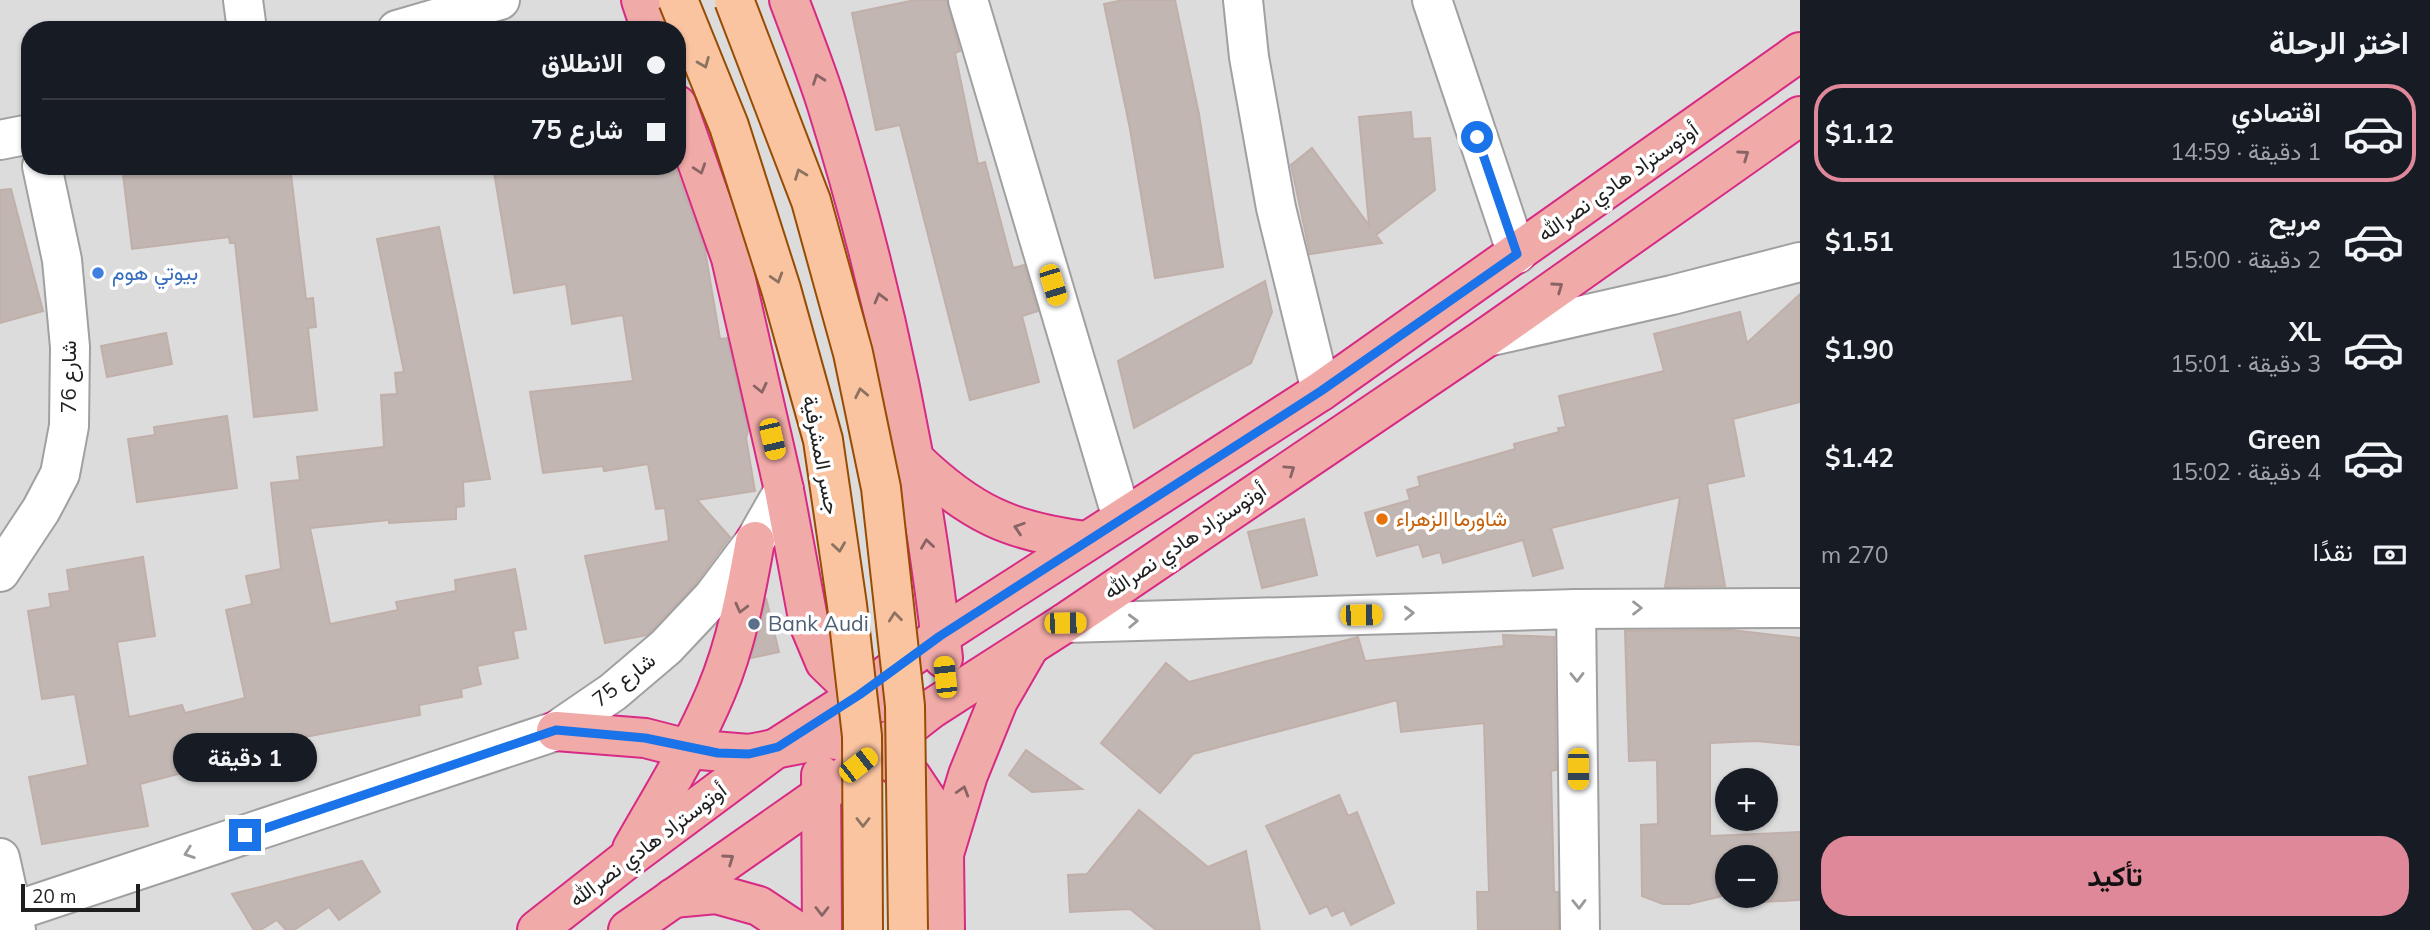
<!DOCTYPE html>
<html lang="ar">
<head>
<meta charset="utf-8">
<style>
	:root { --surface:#171b24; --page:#20242c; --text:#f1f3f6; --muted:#9ea1a6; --line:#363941; --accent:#df8899 }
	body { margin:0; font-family:Mulish,Vazirmatn,sans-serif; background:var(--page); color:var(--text); direction:rtl; height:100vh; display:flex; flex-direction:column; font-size:26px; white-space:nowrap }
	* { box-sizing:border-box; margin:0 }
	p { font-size:23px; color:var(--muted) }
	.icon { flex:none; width:38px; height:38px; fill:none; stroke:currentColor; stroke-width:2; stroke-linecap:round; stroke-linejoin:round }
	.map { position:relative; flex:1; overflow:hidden; direction:ltr }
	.sheet { display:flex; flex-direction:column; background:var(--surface); width:630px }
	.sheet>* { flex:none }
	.banner { position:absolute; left:21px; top:21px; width:665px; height:154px; border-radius:28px; box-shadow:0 2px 5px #0004; direction:rtl; display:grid; align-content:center; height:154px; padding:0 21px; background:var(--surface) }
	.tools { position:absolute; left:1715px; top:768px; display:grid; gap:14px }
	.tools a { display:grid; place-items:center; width:63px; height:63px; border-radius:50%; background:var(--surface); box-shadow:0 2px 5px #0004; font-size:35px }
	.scale { position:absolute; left:21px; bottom:18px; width:119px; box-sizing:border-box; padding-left:7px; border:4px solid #1f1f1f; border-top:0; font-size:19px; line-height:24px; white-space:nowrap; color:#1f1f1f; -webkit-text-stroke:5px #fff; paint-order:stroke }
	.end { position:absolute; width:32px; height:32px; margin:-16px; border:9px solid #1a73e8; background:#fff; box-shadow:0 0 0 4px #fff }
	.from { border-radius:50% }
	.bubble { position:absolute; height:49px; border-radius:24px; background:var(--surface); box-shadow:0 2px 5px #0004; font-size:23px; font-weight:700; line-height:49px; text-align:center; direction:rtl }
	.car { position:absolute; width:21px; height:42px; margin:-21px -10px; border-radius:9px; box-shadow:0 0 5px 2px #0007; background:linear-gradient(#f5c518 24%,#345 0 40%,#f5c518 0 76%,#345 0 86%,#f5c518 0) }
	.banner b { display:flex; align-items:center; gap:24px; height:66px; font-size:26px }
	.banner b+b { border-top:2px solid var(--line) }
	.banner i { width:18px; height:18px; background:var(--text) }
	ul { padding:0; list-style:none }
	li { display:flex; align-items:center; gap:21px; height:98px; margin:0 14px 10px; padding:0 7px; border:4px solid transparent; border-radius:28px }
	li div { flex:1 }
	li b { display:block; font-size:26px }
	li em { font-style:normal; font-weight:700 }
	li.active { border-color:var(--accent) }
	li>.icon { width:63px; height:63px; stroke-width:1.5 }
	h2 { padding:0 21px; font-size:32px; line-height:84px }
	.pay { display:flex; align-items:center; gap:18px; height:77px; padding:0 21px; font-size:26px }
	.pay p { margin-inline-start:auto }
	.action { display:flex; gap:14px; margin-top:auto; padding:14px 21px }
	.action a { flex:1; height:80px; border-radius:28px; background:var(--accent); color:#111; font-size:28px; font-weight:700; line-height:80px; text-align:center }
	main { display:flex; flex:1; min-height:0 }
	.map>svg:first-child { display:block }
</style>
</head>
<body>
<main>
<section class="sheet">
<h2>اختر الرحلة</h2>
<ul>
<li class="active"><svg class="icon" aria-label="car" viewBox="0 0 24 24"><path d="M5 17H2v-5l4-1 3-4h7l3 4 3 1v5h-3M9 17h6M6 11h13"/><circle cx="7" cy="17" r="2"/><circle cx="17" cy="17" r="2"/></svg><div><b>اقتصادي</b><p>1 دقيقة · 14:59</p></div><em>$1.12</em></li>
<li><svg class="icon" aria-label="car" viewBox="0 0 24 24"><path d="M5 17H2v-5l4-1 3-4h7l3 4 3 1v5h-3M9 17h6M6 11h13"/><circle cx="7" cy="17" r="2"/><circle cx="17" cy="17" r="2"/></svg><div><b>مريح</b><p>2 دقيقة · 15:00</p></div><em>$1.51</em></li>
<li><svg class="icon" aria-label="car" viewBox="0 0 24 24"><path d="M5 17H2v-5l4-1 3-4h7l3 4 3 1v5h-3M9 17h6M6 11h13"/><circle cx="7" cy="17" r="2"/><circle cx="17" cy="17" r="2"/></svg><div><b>XL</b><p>3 دقيقة · 15:01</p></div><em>$1.90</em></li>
<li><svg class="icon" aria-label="car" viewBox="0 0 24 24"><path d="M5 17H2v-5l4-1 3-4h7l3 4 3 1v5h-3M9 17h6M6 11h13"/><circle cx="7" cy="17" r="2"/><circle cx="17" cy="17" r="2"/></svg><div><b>Green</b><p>4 دقيقة · 15:02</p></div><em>$1.42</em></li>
</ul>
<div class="pay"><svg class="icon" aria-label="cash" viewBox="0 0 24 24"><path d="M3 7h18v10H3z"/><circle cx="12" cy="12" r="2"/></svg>نقدًا<p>270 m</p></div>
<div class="action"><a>تأكيد</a></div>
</section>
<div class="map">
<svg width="1800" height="930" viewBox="0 0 1800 930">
	<rect width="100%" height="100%" fill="#f0ebe6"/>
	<path fill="#dddcdd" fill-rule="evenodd" d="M 0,0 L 1800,0 L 1800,930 L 0,930 ZM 30,30 L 677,30 L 677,166 L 30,166 ZM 1727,780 L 1766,780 L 1766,819 L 1727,819 ZM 1727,858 L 1766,858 L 1766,896 L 1727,896 Z"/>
	<g fill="#c1b6b2" stroke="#c1afa9" stroke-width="2">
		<path d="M 915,0 L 947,0 L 960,51 L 955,53 L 978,164 L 985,162 L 1013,268 L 1024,265 L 1038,311 L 1022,316 L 1039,382 L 970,400 L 900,125 L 876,130 L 852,13 Z"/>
		<path d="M 1123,0 L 1175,0 L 1199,114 L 1223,267 L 1155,278 L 1130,129 L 1104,4 Z"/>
		<path d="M 1411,112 L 1413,139 L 1430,138 L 1435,190 L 1376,235 L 1382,243 L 1310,254 L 1291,165 L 1312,148 L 1369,225 L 1359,117 Z"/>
		<path d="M 190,166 L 290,166 L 306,299 L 313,298 L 316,327 L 308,328 L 317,410 L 254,417 L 235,243 L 230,243 L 229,237 L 132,249 L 123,174 Z"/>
		<path d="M 493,166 L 675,166 L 705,250 L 720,339 L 727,338 L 748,430 L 746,438 L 755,491 L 697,500 L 730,537 L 696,583 L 647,635 L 605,643 L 585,556 L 669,541 L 665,508 L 656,509 L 648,464 L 604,471 L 603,466 L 543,473 L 530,392 L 633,381 L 623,315 L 572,324 L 566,284 L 514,293 Z"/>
		<path d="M 11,189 L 43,311 L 0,323 L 0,190 Z"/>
		<path d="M 439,227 L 490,479 L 463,482 L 464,506 L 456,507 L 456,519 L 389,523 L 389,520 L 310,528 L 330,624 L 398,610 L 396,602 L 456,591 L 455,580 L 515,569 L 526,629 L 513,631 L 518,658 L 477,666 L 481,684 L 461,689 L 462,697 L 419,705 L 420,715 L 305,737 L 306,741 L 270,750 L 271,757 L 217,770 L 216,764 L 140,784 L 148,826 L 42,844 L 29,777 L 88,765 L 75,694 L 42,699 L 28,611 L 51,607 L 49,594 L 70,591 L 67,570 L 143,557 L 155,636 L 117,642 L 129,717 L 182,705 L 185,713 L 245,698 L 226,610 L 252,604 L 246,576 L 281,569 L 271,483 L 300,480 L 297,457 L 384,447 L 381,395 L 397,394 L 395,373 L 404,372 L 377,239 Z"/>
		<path d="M 1265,281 L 1272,312 L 1251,363 L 1134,428 L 1118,361 Z"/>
		<path d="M 1800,294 L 1800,402 L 1733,419 L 1744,476 L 1707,484 L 1725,586 L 1665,587 L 1680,497 L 1551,528 L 1563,568 L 1533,576 L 1523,540 L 1443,563 L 1440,552 L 1423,557 L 1419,544 L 1377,556 L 1365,513 L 1410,500 L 1407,490 L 1420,486 L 1418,477 L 1515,449 L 1514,444 L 1559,432 L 1558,428 L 1566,427 L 1559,396 L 1664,371 L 1654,334 L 1740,312 L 1747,343 Z"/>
		<path d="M 166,333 L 172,364 L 107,377 L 101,346 Z"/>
		<path d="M 227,416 L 237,488 L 137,502 L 128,439 L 155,435 L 154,427 Z"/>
		<path d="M 1304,519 L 1317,575 L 1262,588 L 1248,532 Z"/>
		<path d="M 766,598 L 779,652 L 751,658 L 761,623 Z"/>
		<path d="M 1732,630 L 1800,638 L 1800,745 L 1756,741 L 1710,743 L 1710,836 L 1800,832 L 1800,900 L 1744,903 L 1743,896 L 1766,896 L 1766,858 L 1727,858 L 1727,895 L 1689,904 L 1663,904 L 1642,896 L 1641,825 L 1658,824 L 1657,760 L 1629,761 L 1625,631 Z"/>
		<path d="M 1503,635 L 1554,637 L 1556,770 L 1551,771 L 1554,892 L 1558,892 L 1558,930 L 1478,930 L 1477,892 L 1489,892 L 1484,723 L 1401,732 L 1397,700 L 1193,754 L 1160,793 L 1101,743 L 1166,663 L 1189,682 L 1358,637 L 1365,661 L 1504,646 Z"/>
		<path d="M 1026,750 L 1082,789 L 1032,792 L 1009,775 Z"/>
		<path d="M 1339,795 L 1348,816 L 1357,812 L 1394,903 L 1351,925 L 1344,910 L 1332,916 L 1327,906 L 1310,914 L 1266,826 Z"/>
		<path d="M 1139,810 L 1208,867 L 1246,851 L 1260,930 L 1156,930 L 1130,909 L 1070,912 L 1068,875 L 1087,874 Z"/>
		<path d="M 362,861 L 380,892 L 339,920 L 329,907 L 294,930 L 286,930 L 277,920 L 260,930 L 254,930 L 232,894 Z"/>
	</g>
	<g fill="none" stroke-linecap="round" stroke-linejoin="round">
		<g stroke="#a0a0a0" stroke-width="42">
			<g id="minor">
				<path d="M 243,0 L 247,30"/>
				<path d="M 968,0 L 1122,518"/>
				<path d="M 1243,0 L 1249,57 L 1276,208 L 1321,391"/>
				<path d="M 1432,0 L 1517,254"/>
				<path d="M 397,30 L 500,0"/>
				<path d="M 0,140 L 30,134"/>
				<path d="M 1487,337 L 1672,295 L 1800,262"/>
				<path d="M 0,572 L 41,510 L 60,474 L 69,426 L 70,347 L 62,260 L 42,166"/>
				<path d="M 1576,609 L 1580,930"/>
				<path d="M 1065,623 L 1576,609 L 1800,608"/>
				<path d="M 0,858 L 16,930"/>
			</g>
		</g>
		<g stroke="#a0a0a0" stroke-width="42">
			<path id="tertiary" d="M 0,916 L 556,731 L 613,692 L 666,647 L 713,597 L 755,541 L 784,490"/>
		</g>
		<g stroke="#d72a84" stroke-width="42">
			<g id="trunk">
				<path d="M 641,0 L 651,30"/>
				<path d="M 789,0 C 802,35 816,70 827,105 C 883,285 922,470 943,658"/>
				<path d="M 677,105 L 731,258 L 784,490 L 809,624 L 825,662 L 859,695 L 878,703"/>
				<path d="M 915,460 C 970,513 1011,532 1086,541"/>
				<path d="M 556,731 L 645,738 L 688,749 L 749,754 L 826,739 L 850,741 L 877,751 L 911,776 L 935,812 L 944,854"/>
				<path d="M 821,775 L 822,930"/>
				<path d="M 632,849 C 661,798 693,747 716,692 C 736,645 746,592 755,541"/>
				<path d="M 673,898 L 716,894 L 759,906 L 795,930"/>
				<path d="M 537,930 L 626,860 L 778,747 L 859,695 L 940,636 L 1321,391 L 1800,52"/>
				<path d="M 628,930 L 821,795 L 931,709 L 1065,623 L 1487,337 L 1800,116"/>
				<path d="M 945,930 L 944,854 L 968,775 L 998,701 L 1028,649"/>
			</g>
		</g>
		<use href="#minor" stroke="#fff" stroke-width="38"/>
		<use href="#tertiary" stroke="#fff" stroke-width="38"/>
		<use href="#trunk" stroke="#f0aaa8" stroke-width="38"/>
		<g stroke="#974c03" stroke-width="42" stroke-linecap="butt">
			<g id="primary-bridge">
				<path d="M 678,0 L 729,126 L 781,289 L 823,440 L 847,605 L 862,736 L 863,930"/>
				<path d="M 734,0 L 811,201 L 853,353 L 881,488 L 905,706 L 908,930"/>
			</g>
		</g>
		<use href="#primary-bridge" stroke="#fac4a1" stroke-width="38"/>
	</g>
	<defs><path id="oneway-chevron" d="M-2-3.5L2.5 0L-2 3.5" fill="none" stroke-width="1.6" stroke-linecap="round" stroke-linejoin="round" transform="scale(1.75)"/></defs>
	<g stroke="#8c7260">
		<use href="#oneway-chevron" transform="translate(704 63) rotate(68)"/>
		<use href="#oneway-chevron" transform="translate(800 174) rotate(-111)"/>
		<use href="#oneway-chevron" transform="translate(777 278) rotate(73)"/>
		<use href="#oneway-chevron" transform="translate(861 393) rotate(-102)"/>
		<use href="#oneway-chevron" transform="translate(839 547) rotate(82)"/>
		<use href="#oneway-chevron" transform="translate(895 617) rotate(-96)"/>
		<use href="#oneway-chevron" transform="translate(863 822) rotate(90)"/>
	</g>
	<g stroke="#886464">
		<use href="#oneway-chevron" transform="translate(818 79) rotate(-110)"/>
		<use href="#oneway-chevron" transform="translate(1744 155) rotate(-35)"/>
		<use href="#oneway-chevron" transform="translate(700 169) rotate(71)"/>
		<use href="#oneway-chevron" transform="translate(1558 287) rotate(-35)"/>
		<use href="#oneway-chevron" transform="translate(880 298) rotate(-105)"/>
		<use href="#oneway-chevron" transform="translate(761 388) rotate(77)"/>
		<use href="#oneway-chevron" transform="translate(1290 470) rotate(-34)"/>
		<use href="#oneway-chevron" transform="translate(1019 528) rotate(-162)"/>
		<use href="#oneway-chevron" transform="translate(927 544) rotate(-98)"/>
		<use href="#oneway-chevron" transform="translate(741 608) rotate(104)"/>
		<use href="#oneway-chevron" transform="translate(963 791) rotate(-73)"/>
		<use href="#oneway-chevron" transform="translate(729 859) rotate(-35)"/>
		<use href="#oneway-chevron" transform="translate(822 911) rotate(90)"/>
	</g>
	<g stroke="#9a9a9a">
		<use href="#oneway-chevron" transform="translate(1637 608)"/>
		<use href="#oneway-chevron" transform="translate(1409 613) rotate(-2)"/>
		<use href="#oneway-chevron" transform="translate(1133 621) rotate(-2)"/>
		<use href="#oneway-chevron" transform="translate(1577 677) rotate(89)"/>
		<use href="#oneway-chevron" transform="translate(189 853) rotate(161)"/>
		<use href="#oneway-chevron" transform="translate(1579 904) rotate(89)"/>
	</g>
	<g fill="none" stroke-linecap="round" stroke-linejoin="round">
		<path stroke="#1a73e8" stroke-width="9" d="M 245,835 L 556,730 L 645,738 L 718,753 L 749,754 L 778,747 L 859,695 L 940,636 L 1321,391 L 1517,254 L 1477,137"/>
	</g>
	<circle fill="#3f7fe0" stroke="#fff" stroke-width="2.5" cx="98" cy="273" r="7"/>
	<circle fill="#e8710a" stroke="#fff" stroke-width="2.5" cx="1382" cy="519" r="7"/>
	<circle fill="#5c6f8a" stroke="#fff" stroke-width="2.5" cx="754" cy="624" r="7"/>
	<g text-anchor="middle" stroke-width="7" stroke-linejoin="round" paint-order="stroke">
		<g font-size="21" fill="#1f1f1f" stroke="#fff">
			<text transform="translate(1618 182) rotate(-35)" y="7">أوتوستراد هادي نصرالله</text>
			<text transform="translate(69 377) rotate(-90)" y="7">شارع 76</text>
			<text transform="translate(821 455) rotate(79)" y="7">جسر المشرفية</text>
			<text transform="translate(1185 541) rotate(-34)" y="7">أوتوستراد هادي نصرالله</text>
			<text transform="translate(624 680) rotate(-38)" y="7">شارع 75</text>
			<text transform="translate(648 845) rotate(-37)" y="7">أوتوستراد هادي نصرالله</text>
		</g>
		<g font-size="21" fill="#366cbe" stroke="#fff" text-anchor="start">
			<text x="112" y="280">بيوتي هوم</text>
		</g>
		<g font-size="21" fill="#c56008" stroke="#fff" text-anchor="start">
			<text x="1396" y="526">شاورما الزهراء</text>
		</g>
		<g font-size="21" fill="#4e5e75" stroke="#fff" text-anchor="start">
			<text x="768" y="631">Bank Audi</text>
		</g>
	</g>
</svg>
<div class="tools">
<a>+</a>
<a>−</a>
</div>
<div class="scale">20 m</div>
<i class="end from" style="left:1477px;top:137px"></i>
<i class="end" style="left:245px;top:835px"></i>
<div class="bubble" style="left:173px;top:733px;width:144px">1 دقيقة</div>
<i class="car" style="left:1053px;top:285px;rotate:163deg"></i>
<i class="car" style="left:772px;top:439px;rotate:167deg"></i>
<i class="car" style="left:1361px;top:615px;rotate:89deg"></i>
<i class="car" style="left:1065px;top:623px;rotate:89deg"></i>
<i class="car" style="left:945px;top:677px;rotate:354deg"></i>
<i class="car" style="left:858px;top:765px;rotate:52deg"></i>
<i class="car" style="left:1578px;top:769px;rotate:180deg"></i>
<div class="banner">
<b><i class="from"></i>الانطلاق</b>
<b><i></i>شارع 75</b>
</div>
</div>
</main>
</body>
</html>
